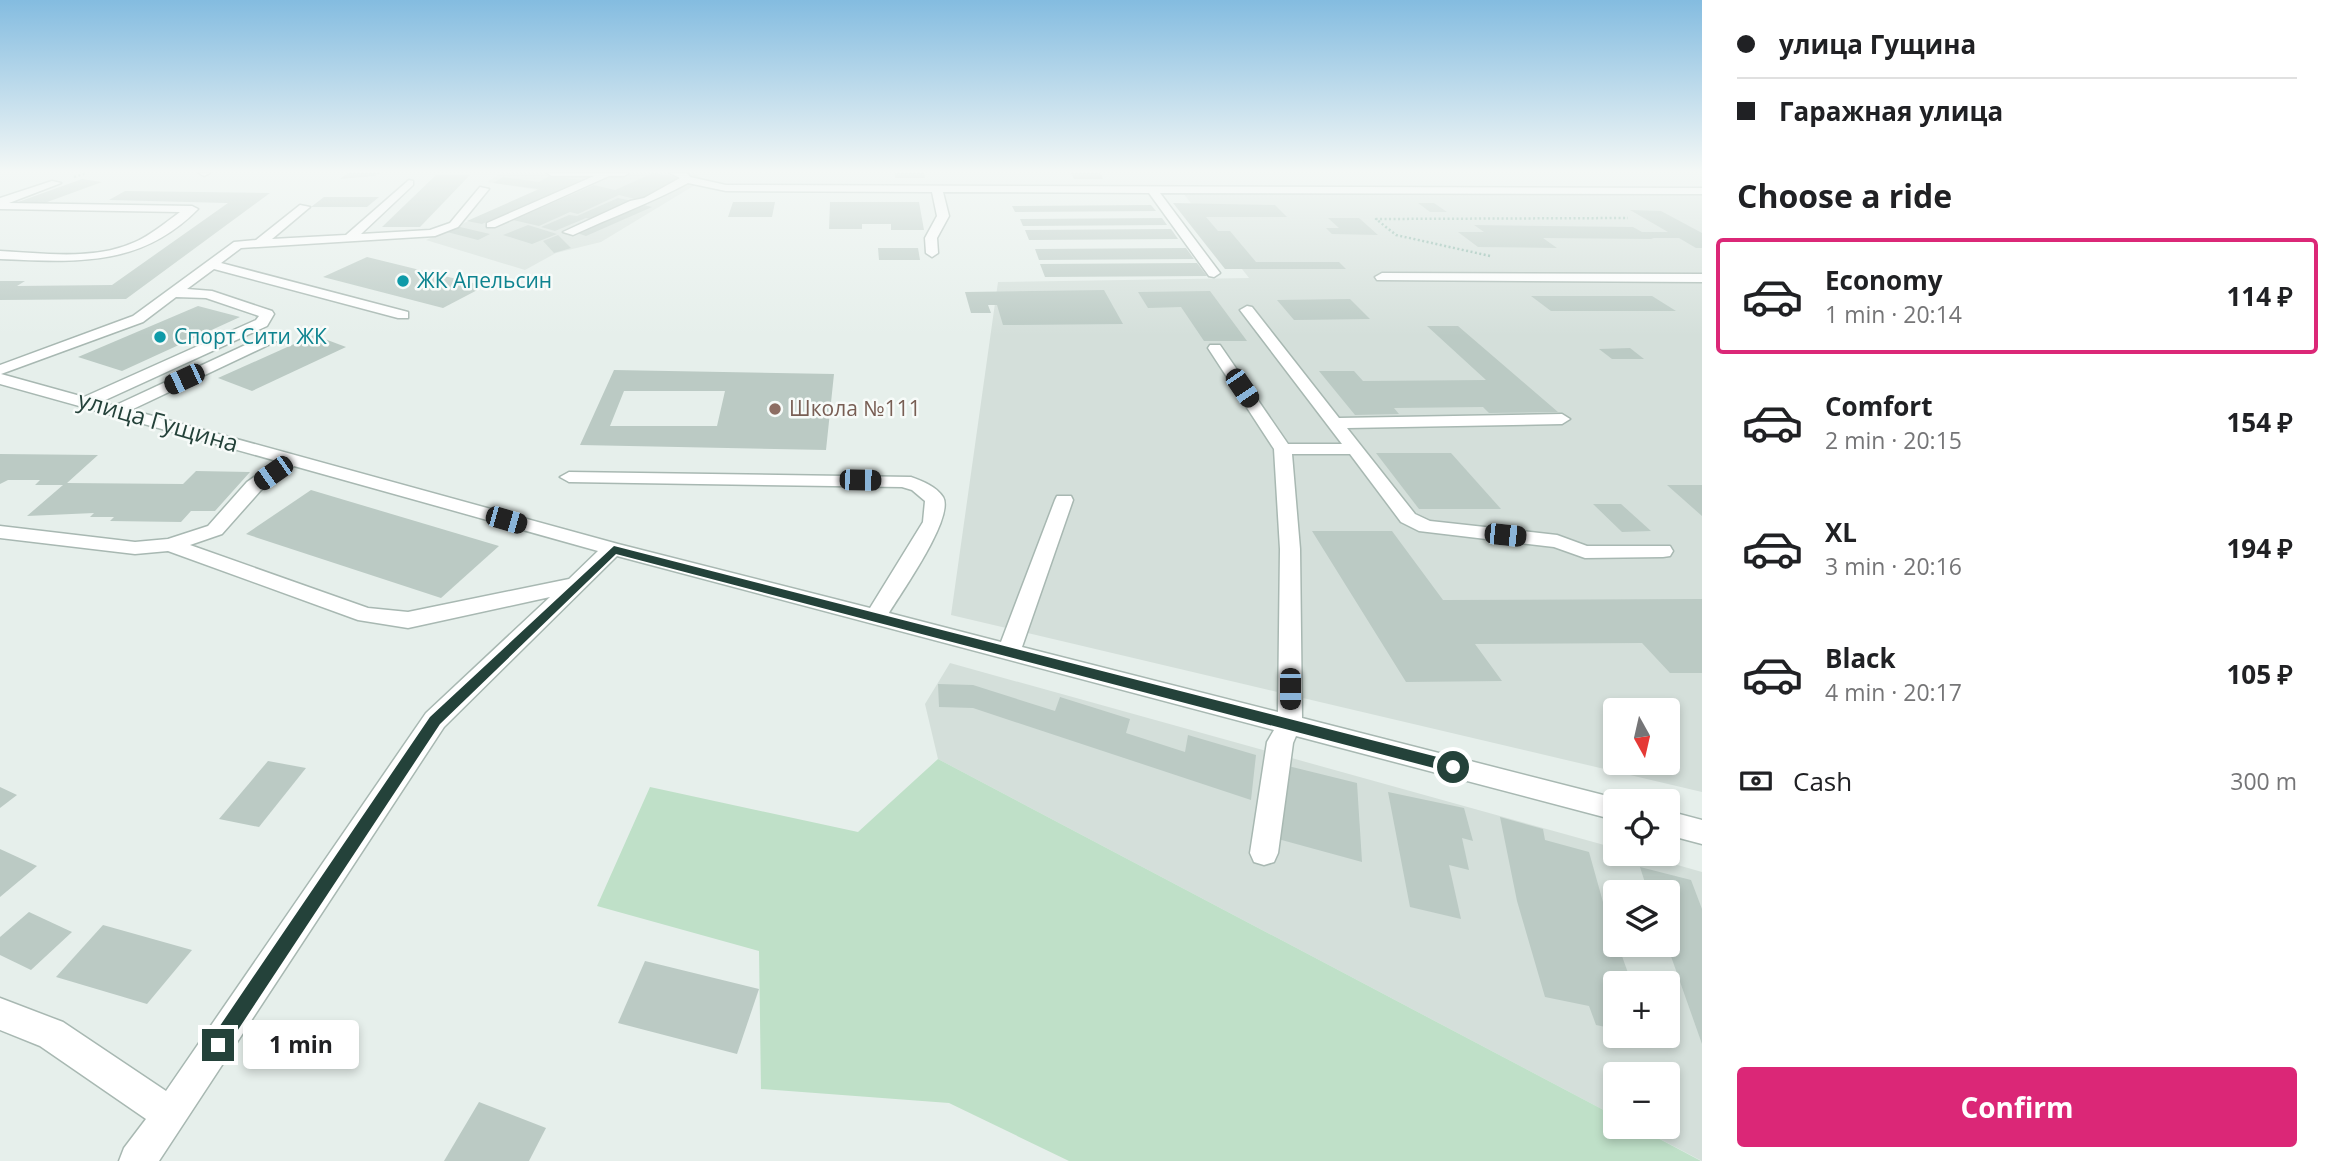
<!DOCTYPE html>
<html lang="en">
<head>
<meta charset="utf-8">
<style>
	:root { --surface:#fff; --page:#f6f6f6; --text:#202124; --muted:#757577; --line:#e0e0e0; --accent:#db2777 }
	body { margin:0; font-family:"Open Sans",sans-serif; background:var(--page); color:var(--text); height:100vh; display:flex; flex-direction:column; font-size:26px; white-space:nowrap }
	* { box-sizing:border-box; margin:0 }
	p { font-size:23px; color:var(--muted) }
	.icon { flex:none; width:38px; height:38px; fill:none; stroke:currentColor; stroke-width:2; stroke-linecap:round; stroke-linejoin:round }
	.map { position:relative; flex:1; overflow:hidden }
	.drawer { display:flex; flex-direction:column; background:var(--surface); width:630px }
	.drawer>* { flex:none }
	.guide { display:grid; align-content:center; height:154px; padding:0 35px; background:var(--surface) }
	.needle { width:46px; rotate:172deg }
	.controls { position:absolute; left:1603px; top:698px; display:grid; gap:14px }
	.controls a { display:grid; place-items:center; width:77px; height:77px; border-radius:7px; background:var(--surface); box-shadow:0 4px 10px #0003; font-size:35px }
	.end { position:absolute; width:32px; height:32px; margin:-16px; border:9px solid #24423a; background:#fff; box-shadow:0 0 0 4px #fff }
	.from { border-radius:50% }
	.bubble { position:absolute; height:49px; border-radius:7px; background:var(--surface); box-shadow:0 4px 10px #0003; font-size:23px; font-weight:700; line-height:49px; text-align:center }
	.car { position:absolute; width:21px; height:42px; margin:-21px -10px; border-radius:9px; box-shadow:0 0 5px 2px #0007; background:linear-gradient(#222 24%,#8ab4d8 0 40%,#222 0 76%,#8ab4d8 0 86%,#222 0) }
	.guide b { display:flex; align-items:center; gap:24px; height:66px; font-size:26px }
	.guide b+b { border-top:2px solid var(--line) }
	.guide i { width:18px; height:18px; background:var(--text) }
	ul { padding:0; list-style:none }
	li { display:flex; align-items:center; gap:21px; height:116px; margin:0 14px 10px; padding:0 21px; border:4px solid transparent; border-radius:7px }
	li div { flex:1 }
	li b { display:block; font-size:26px }
	li em { font-style:normal; font-weight:700 }
	li.on { border-color:var(--accent) }
	li>.icon { width:63px; height:63px; stroke-width:1.5 }
	h2 { padding:0 35px; font-size:32px; line-height:84px }
	.pay { display:flex; align-items:center; gap:18px; height:77px; padding:0 35px; font-size:26px }
	.pay p { margin-inline-start:auto }
	.button { display:flex; gap:14px; margin-top:auto; padding:14px 35px }
	.button a { flex:1; height:80px; border-radius:7px; background:var(--accent); color:#fff; font-size:28px; font-weight:700; line-height:80px; text-align:center }
	main { display:flex; flex:1; min-height:0 }
	.map>svg:first-child { display:block }
</style>
</head>
<body>
<main>
<div class="map">
<svg width="1702" height="1161" viewBox="0 0 1702 1161">
	<rect width="100%" height="100%" fill="#e6efeb"/>
	<g fill="#d4dfda" fill-rule="evenodd">
		<path d="M 501,173 L 697,173 L 700,178 L 695,185 L 601,242 L 556,253 L 525,270 L 426,240 L 538,190 L 487,182 Z"/>
		<path d="M 1183,193 L 1702,194 L 1702,792 L 951,615 L 998,282 L 1249,278 ZM 1615,710 L 1668,710 L 1668,763 L 1615,763 Z"/>
		<path d="M 950,663 L 1615,848 L 1615,854 L 1639,854 L 1702,872 L 1702,1161 L 1637,1127 L 1668,1127 L 1668,1074 L 1615,1074 L 1615,1116 L 938,759 L 925,704 ZM 1615,892 L 1668,892 L 1668,945 L 1615,945 ZM 1615,984 L 1668,984 L 1668,1036 L 1615,1036 Z"/>
	</g>
	<path fill="#bfe0c8" d="M 938,759 L 1615,1116 L 1615,1127 L 1637,1127 L 1701,1161 L 1069,1161 L 949,1103 L 761,1089 L 759,951 L 597,906 L 650,787 L 858,832 Z"/>
	<g fill="#bbcac4" fill-rule="evenodd">
		<path d="M 348,173 L 380,173 L 375,176 L 340,179 Z"/>
		<path d="M 653,173 L 680,177 L 639,200 L 619,195 L 578,214 L 570,212 L 539,226 L 513,220 L 594,185 L 615,190 Z"/>
		<path d="M 895,173 L 924,173 L 925,178 L 895,178 Z"/>
		<path d="M 1071,173 L 1100,173 L 1103,179 L 1074,179 Z"/>
		<path d="M 436,175 L 470,175 L 420,227 L 382,227 Z"/>
		<path d="M 549,176 L 583,180 L 482,224 L 467,221 L 539,189 L 493,183 L 503,177 L 539,182 Z"/>
		<path d="M 82,179 L 102,182 L 39,205 L 18,202 Z"/>
		<path d="M 125,191 L 270,193 L 126,299 L 0,300 L 0,281 L 25,281 L 17,286 L 112,285 L 228,203 L 109,200 Z"/>
		<path d="M 324,197 L 379,197 L 367,207 L 311,207 Z"/>
		<path d="M 618,198 L 633,201 L 591,219 L 586,218 L 555,231 L 541,227 L 569,215 L 577,216 Z"/>
		<path d="M 733,202 L 775,202 L 772,217 L 728,217 Z"/>
		<path d="M 830,202 L 919,202 L 924,230 L 891,230 L 891,224 L 862,224 L 862,229 L 829,229 Z"/>
		<path d="M 1173,203 L 1275,205 L 1287,217 L 1206,217 L 1218,231 L 1230,231 L 1256,262 L 1339,262 L 1346,269 L 1225,269 Z"/>
		<path d="M 1418,203 L 1434,203 L 1447,212 L 1430,212 Z"/>
		<path d="M 640,204 L 652,207 L 586,236 L 574,232 Z"/>
		<path d="M 1151,205 L 1156,211 L 1015,212 L 1012,206 Z"/>
		<path d="M 1630,210 L 1661,211 L 1702,233 L 1702,248 L 1696,248 L 1679,238 L 1651,238 L 1654,239 L 1543,238 L 1557,248 L 1478,247 L 1458,232 L 1484,232 L 1474,225 L 1633,227 L 1642,232 L 1668,232 Z"/>
		<path d="M 1162,218 L 1167,225 L 1023,226 L 1020,219 Z"/>
		<path d="M 1328,218 L 1359,218 L 1378,235 L 1332,234 L 1326,228 L 1339,228 Z"/>
		<path d="M 528,225 L 557,234 L 532,244 L 503,235 Z"/>
		<path d="M 460,227 L 490,234 L 478,240 L 447,232 Z"/>
		<path d="M 1171,229 L 1178,239 L 1029,240 L 1025,230 Z"/>
		<path d="M 558,235 L 571,248 L 554,253 L 543,241 Z"/>
		<path d="M 878,248 L 918,248 L 920,260 L 879,260 Z"/>
		<path d="M 1186,248 L 1194,259 L 1039,260 L 1035,249 Z"/>
		<path d="M 367,257 L 485,286 L 443,308 L 323,277 Z"/>
		<path d="M 1197,263 L 1207,276 L 1045,277 L 1040,264 Z"/>
		<path d="M 1104,290 L 1123,324 L 1003,325 L 997,305 L 988,305 L 991,313 L 971,313 L 965,292 Z"/>
		<path d="M 1210,291 L 1247,341 L 1204,341 L 1181,307 L 1148,308 L 1138,292 Z"/>
		<path d="M 1531,296 L 1652,296 L 1676,311 L 1551,311 Z"/>
		<path d="M 1350,299 L 1370,319 L 1294,320 L 1277,300 Z"/>
		<path d="M 198,306 L 240,317 L 122,371 L 78,357 Z"/>
		<path d="M 1427,326 L 1458,326 L 1558,412 L 1489,413 L 1483,407 L 1394,408 L 1399,414 L 1355,415 L 1319,371 L 1354,371 L 1363,381 L 1486,380 Z"/>
		<path d="M 314,335 L 346,347 L 252,391 L 218,378 Z"/>
		<path d="M 1630,348 L 1644,359 L 1612,359 L 1599,349 Z"/>
		<path d="M 614,370 L 834,374 L 826,450 L 580,445 ZM 624,391 L 725,391 L 717,426 L 610,426 Z"/>
		<path d="M 1376,453 L 1451,453 L 1501,509 L 1419,509 Z"/>
		<path d="M 0,454 L 98,455 L 67,483 L 183,484 L 196,471 L 250,472 L 215,511 L 191,511 L 181,522 L 110,521 L 114,517 L 90,517 L 94,513 L 27,516 L 63,485 L 35,485 L 40,480 L 8,480 L 0,484 Z"/>
		<path d="M 1667,485 L 1702,485 L 1702,516 Z"/>
		<path d="M 311,490 L 499,546 L 441,598 L 246,534 Z"/>
		<path d="M 1593,504 L 1621,504 L 1651,531 L 1622,532 Z"/>
		<path d="M 1312,531 L 1392,531 L 1443,600 L 1702,599 L 1702,673 L 1670,673 L 1642,643 L 1475,644 L 1502,681 L 1406,682 Z"/>
		<path d="M 938,684 L 973,685 L 1055,711 L 1060,697 L 1130,719 L 1126,733 L 1185,752 L 1188,735 L 1256,755 L 1251,800 L 973,708 L 939,707 Z"/>
		<path d="M 268,761 L 306,768 L 259,827 L 219,819 Z"/>
		<path d="M 1280,764 L 1357,783 L 1362,862 L 1278,839 Z"/>
		<path d="M 0,787 L 17,795 L 0,808 Z"/>
		<path d="M 1388,792 L 1464,808 L 1473,841 L 1462,838 L 1469,870 L 1449,865 L 1461,919 L 1410,907 Z"/>
		<path d="M 1500,817 L 1543,829 L 1545,840 L 1589,852 L 1615,945 L 1618,945 L 1632,984 L 1615,984 L 1615,1029 L 1596,1025 L 1589,1006 L 1545,997 L 1517,901 Z"/>
		<path d="M 0,849 L 37,866 L 0,897 Z"/>
		<path d="M 1640,867 L 1691,880 L 1702,909 L 1702,1044 L 1667,945 L 1668,892 L 1648,892 Z"/>
		<path d="M 29,912 L 72,932 L 31,970 L 0,955 L 0,937 Z"/>
		<path d="M 103,925 L 192,950 L 147,1004 L 56,977 Z"/>
		<path d="M 645,961 L 759,989 L 737,1054 L 618,1023 Z"/>
		<path d="M 479,1102 L 546,1128 L 529,1161 L 444,1161 Z"/>
	</g>
	<g fill="none" stroke-linecap="round" stroke-linejoin="round">
		<g stroke="#a8b8b2" stroke-width="3">
			<g id="minor">
				<path d="M 199,173 L 210,173 L 204,176 Z"/>
				<path d="M 547,173 L 629,173 L 624,176 L 609,176 L 495,227 L 487,227 L 487,223 L 594,176 L 552,176 Z"/>
				<path d="M 670,173 L 687,173 L 690,177 L 726,185 L 1702,188 L 1702,194 L 1160,193 L 1220,273 L 1214,277 L 1209,276 L 1149,193 L 943,192 L 949,216 L 937,238 L 938,253 L 932,257 L 926,253 L 925,238 L 937,216 L 932,192 L 726,191 L 688,183 C 651,203 612,217 573,235 L 563,232 L 630,201 L 644,198 L 680,178 Z"/>
				<path d="M 409,180 L 413,181 L 413,185 L 361,234 L 430,230 L 450,223 L 480,187 L 489,189 L 458,227 L 435,236 L 241,248 L 221,263 L 408,312 L 408,318 L 398,318 L 214,269 L 187,289 L 212,291 L 272,311 L 274,314 L 267,326 L 101,402 L 114,406 L 271,333 L 281,333 L 283,336 L 281,339 L 131,410 L 618,544 L 870,608 L 923,522 L 925,501 L 912,490 L 902,487 L 569,482 L 560,477 L 569,472 L 911,477 C 922,481 936,486 943,497 C 955,517 901,593 889,613 L 1001,642 L 1055,500 L 1057,496 L 1071,496 L 1073,500 L 1022,647 L 1278,712 L 1280,549 L 1274,449 L 1208,348 L 1210,345 L 1220,345 L 1288,444 L 1342,444 L 1240,310 L 1247,306 L 1252,307 L 1339,418 L 1562,414 L 1570,419 L 1562,424 L 1347,428 L 1415,514 L 1430,521 L 1557,535 L 1587,546 L 1670,546 L 1673,551 L 1670,556 L 1663,557 L 1585,558 L 1554,547 L 1419,531 L 1401,522 L 1350,454 L 1292,454 L 1300,549 L 1302,718 L 1615,798 L 1625,802 L 1615,802 L 1615,820 L 1296,736 L 1293,743 L 1278,853 L 1274,862 L 1264,865 L 1254,862 L 1250,853 L 1267,742 L 1274,730 L 617,556 L 444,727 L 159,1161 L 119,1161 L 124,1148 L 146,1119 L 40,1046 L 0,1030 L 0,998 L 63,1022 L 166,1091 L 426,713 L 550,597 L 408,628 L 358,620 L 168,551 L 135,554 L 0,538 L 0,526 L 135,542 L 168,539 L 208,526 L 247,482 L 277,461 L 0,384 L 0,365 L 133,316 L 234,242 L 256,240 L 300,205 L 310,207 L 272,239 L 346,235 ZM 176,297 L 206,298 L 259,316 L 256,320 L 84,397 L 1,374 L 143,322 ZM 294,466 L 598,551 L 569,579 L 408,612 L 368,608 L 190,545 L 222,534 L 261,490 Z"/>
				<path d="M 52,181 L 61,183 L 9,203 L 192,206 L 198,209 C 140,268 75,262 0,259 L 0,251 C 43,253 94,261 135,242 C 151,235 165,223 180,212 L 0,209 L 0,198 Z"/>
				<path d="M 1382,273 L 1702,274 L 1702,282 L 1377,280 L 1375,277 Z"/>
				<path d="M 1668,811 L 1702,820 L 1702,844 L 1668,835 Z"/>
			</g>
		</g>
		<g stroke="#86b3a5" stroke-width="2.5" stroke-dasharray="2 2.5" stroke-linecap="butt">
			<path d="M 74,177 L 86,173"/>
			<path d="M 1490,256 L 1396,235 L 1376,219 L 1628,218"/>
		</g>
		<use href="#minor" fill="#fff" fill-rule="evenodd"/>
	</g>
	<linearGradient id="sky" x2="0" y2="1"><stop stop-color="#84bce0"/><stop offset="0.51" stop-color="#f4f8f6"/><stop offset="1" stop-color="#f4f8f6" stop-opacity="0"/></linearGradient>
	<rect width="1702" height="336" fill="url(#sky)"/>
	<path fill="#24423a" d="M 614,546 L 1453,761 L 1460,767 L 1453,773 L 616,554 L 440,724 L 224,1051 L 218,1054 L 211,1051 L 209,1045 L 211,1039 L 430,717 Z"/>
	<g fill="#0f9aa8" stroke="#f7fbf9" stroke-width="2.5">
		<circle cx="403" cy="281" r="7"/>
		<circle cx="160" cy="337" r="7"/>
	</g>
	<circle fill="#8d6e63" stroke="#f7fbf9" stroke-width="2.5" cx="775" cy="409" r="7"/>
	<g text-anchor="middle" stroke-width="5" stroke-linejoin="round" paint-order="stroke">
		<g font-size="21" fill="#0d838f" stroke="#f7fbf9" text-anchor="start">
			<text x="417" y="288">ЖК Апельсин</text>
			<text x="174" y="344">Спорт Сити ЖК</text>
		</g>
		<g font-size="21" fill="#785e54" stroke="#f7fbf9" text-anchor="start">
			<text x="789" y="416">Школа №111</text>
		</g>
		<g font-size="24" fill="#24423a" stroke="#f7fbf9">
			<text transform="translate(158 422) rotate(16)" y="8">улица Гущина</text>
		</g>
	</g>
</svg>
<div class="controls">
<a><svg class="needle" viewBox="-14 -14 28 28"><path d="M0-13l5 13h-10z" fill="#e53935"/><path d="M0 13l5-13h-10z" fill="#757577"/></svg></a>
<a><svg class="icon" aria-label="locate" viewBox="0 0 24 24"><circle cx="12" cy="12" r="6"/><path d="M12 2v4M12 18v4M2 12h4M18 12h4"/></svg></a>
<a><svg class="icon" aria-label="layers" viewBox="0 0 24 24"><path d="M12 4l9 5-9 5-9-5zM3 14l9 5 9-5"/></svg></a>
<a>+</a>
<a>−</a>
</div>
<i class="end from" style="left:1453px;top:767px"></i>
<i class="end" style="left:218px;top:1045px"></i>
<div class="bubble" style="left:243px;top:1020px;width:116px">1 min</div>
<i class="car" style="left:184px;top:379px;rotate:245deg"></i>
<i class="car" style="left:1242px;top:388px;rotate:146deg"></i>
<i class="car" style="left:273px;top:473px;rotate:235deg"></i>
<i class="car" style="left:860px;top:480px;rotate:91deg"></i>
<i class="car" style="left:506px;top:520px;rotate:106deg"></i>
<i class="car" style="left:1505px;top:535px;rotate:96deg"></i>
<i class="car" style="left:1290px;top:689px;rotate:180deg"></i>
</div>
<section class="drawer">
<div class="guide">
<b><i class="from"></i>улица Гущина</b>
<b><i></i>Гаражная улица</b>
</div>
<h2>Choose a ride</h2>
<ul>
<li class="on"><svg class="icon" aria-label="car" viewBox="0 0 24 24"><path d="M5 17H2v-5l4-1 3-4h7l3 4 3 1v5h-3M9 17h6M6 11h13"/><circle cx="7" cy="17" r="2"/><circle cx="17" cy="17" r="2"/></svg><div><b>Economy</b><p>1 min · 20:14</p></div><em>114 ₽</em></li>
<li><svg class="icon" aria-label="car" viewBox="0 0 24 24"><path d="M5 17H2v-5l4-1 3-4h7l3 4 3 1v5h-3M9 17h6M6 11h13"/><circle cx="7" cy="17" r="2"/><circle cx="17" cy="17" r="2"/></svg><div><b>Comfort</b><p>2 min · 20:15</p></div><em>154 ₽</em></li>
<li><svg class="icon" aria-label="car" viewBox="0 0 24 24"><path d="M5 17H2v-5l4-1 3-4h7l3 4 3 1v5h-3M9 17h6M6 11h13"/><circle cx="7" cy="17" r="2"/><circle cx="17" cy="17" r="2"/></svg><div><b>XL</b><p>3 min · 20:16</p></div><em>194 ₽</em></li>
<li><svg class="icon" aria-label="car" viewBox="0 0 24 24"><path d="M5 17H2v-5l4-1 3-4h7l3 4 3 1v5h-3M9 17h6M6 11h13"/><circle cx="7" cy="17" r="2"/><circle cx="17" cy="17" r="2"/></svg><div><b>Black</b><p>4 min · 20:17</p></div><em>105 ₽</em></li>
</ul>
<div class="pay"><svg class="icon" aria-label="cash" viewBox="0 0 24 24"><path d="M3 7h18v10H3z"/><circle cx="12" cy="12" r="2"/></svg>Cash<p>300 m</p></div>
<div class="button"><a>Confirm</a></div>
</section>
</main>
</body>
</html>
